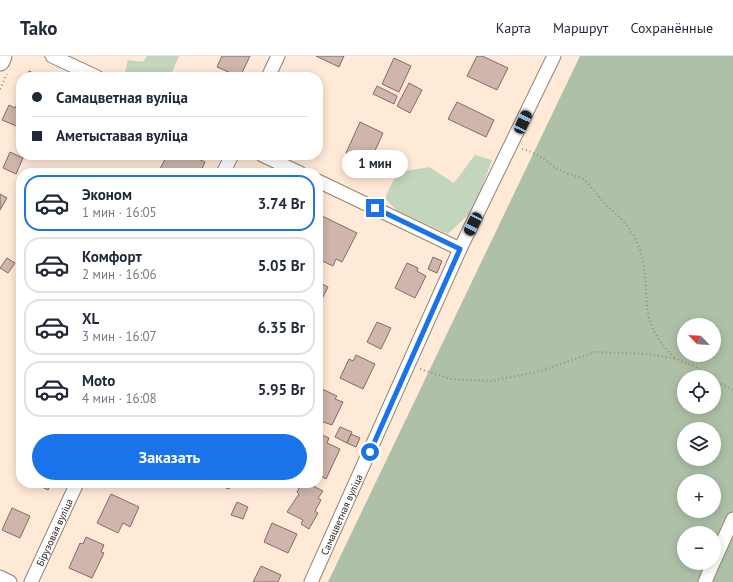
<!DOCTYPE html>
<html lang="ru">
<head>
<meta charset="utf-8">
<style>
	:root { --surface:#fff; --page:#f2f2f3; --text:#1f2937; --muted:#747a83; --line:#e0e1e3; --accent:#1a73e8 }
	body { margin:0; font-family:"PT Sans",sans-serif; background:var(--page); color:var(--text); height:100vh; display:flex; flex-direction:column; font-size:15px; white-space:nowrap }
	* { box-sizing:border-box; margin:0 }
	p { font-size:13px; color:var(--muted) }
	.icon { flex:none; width:22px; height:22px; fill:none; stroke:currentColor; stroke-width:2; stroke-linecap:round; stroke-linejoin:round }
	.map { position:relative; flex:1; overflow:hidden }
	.drawer { position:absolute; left:16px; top:112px; width:307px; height:320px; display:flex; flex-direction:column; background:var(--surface); border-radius:16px; box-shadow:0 2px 10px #0003 }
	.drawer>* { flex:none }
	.guide { position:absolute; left:16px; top:16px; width:307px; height:88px; border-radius:16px; box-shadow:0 2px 10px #0003; display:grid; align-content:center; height:88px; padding:0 16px; background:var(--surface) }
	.needle { width:26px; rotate:295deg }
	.fabs { position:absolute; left:677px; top:262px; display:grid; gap:8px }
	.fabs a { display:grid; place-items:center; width:44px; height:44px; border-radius:50%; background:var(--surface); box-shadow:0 2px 10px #0003; font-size:20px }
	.end { position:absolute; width:18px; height:18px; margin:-9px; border:5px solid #1a73e8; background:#fff; box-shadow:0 0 0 2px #fff }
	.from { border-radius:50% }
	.bubble { position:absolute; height:28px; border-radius:14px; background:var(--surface); box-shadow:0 2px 10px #0003; font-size:13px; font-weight:700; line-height:28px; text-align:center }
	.car { position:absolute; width:12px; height:24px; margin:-12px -6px; border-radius:5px; box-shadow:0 0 3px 1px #0007; background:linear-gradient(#222 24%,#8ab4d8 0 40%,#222 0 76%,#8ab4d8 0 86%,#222 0) }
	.guide b { display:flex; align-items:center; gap:14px; height:38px; font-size:15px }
	.guide b+b { border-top:1px solid var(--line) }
	.guide i { width:10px; height:10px; background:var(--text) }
	ul { padding:7px 0 0; list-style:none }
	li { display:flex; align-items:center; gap:12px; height:56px; margin:0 8px 6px; padding:0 8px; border:2px solid var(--line); border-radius:16px }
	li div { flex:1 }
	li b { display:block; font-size:15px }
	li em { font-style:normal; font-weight:700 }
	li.current { border-color:var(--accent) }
	li>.icon { width:36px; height:36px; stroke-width:1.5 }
	.action { display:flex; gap:8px; margin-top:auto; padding:8px 16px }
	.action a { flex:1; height:46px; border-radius:24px; background:var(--accent); color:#fff; font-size:16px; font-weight:700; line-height:46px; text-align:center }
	header { display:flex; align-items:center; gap:24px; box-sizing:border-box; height:56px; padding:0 20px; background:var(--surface); border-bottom:1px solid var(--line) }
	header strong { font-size:19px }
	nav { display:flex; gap:22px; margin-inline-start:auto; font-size:14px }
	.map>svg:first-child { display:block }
</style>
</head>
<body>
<header>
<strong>Tako</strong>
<nav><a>Карта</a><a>Маршрут</a><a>Сохранённые</a></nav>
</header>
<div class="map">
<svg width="733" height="526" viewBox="0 0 733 526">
	<rect width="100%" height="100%" fill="#ffe9d7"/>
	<g fill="#c3d5bc">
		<path d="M 147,0 L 179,0 L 170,21 L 124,21 L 128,4 L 143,6 Z"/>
		<path d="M 475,99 L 492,104 L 474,153 L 448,178 L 396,154 L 385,142 L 392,127 L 400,116 L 429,111 L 454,127 Z"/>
	</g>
	<path fill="#aec0a7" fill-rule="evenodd" d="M 580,0 L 733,0 L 733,526 L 328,526 ZM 684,269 L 714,269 L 714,299 L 684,299 ZM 684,321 L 714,321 L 714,351 L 684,351 ZM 684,373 L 714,373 L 714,403 L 684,403 ZM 684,425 L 714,425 L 714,455 L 684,455 ZM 684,477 L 714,477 L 714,507 L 684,507 Z"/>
	<g fill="#cfb5ab" stroke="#846c63">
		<path d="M 222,0 L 250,0 L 240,21 L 217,11 Z"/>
		<path d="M 316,0 L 344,0 L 339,11 Z"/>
		<path d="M 477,0 L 482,0 L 508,12 L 497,34 L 467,20 Z"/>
		<path d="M 394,2 L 411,10 L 399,36 L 382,28 Z"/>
		<path d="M 29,15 L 42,21 L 26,21 Z"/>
		<path d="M 409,27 L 422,34 L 410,57 L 397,50 Z"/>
		<path d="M 377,30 L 397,40 L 394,48 L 373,38 Z"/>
		<path d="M 19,44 L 21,45 L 21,72 L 2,64 L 9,49 L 15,52 Z"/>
		<path d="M 457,46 L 494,64 L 486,81 L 448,63 Z"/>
		<path d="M 360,66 L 383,77 L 369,108 L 346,97 Z"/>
		<path d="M 10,96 L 23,102 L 16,118 L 3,112 Z"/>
		<path d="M 167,99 L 190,99 L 205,106 L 200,117 L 169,117 L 160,113 Z"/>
		<path d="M 0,138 L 7,142 L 0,154 Z"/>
		<path d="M 318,158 L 357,177 L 342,206 L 336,203 L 333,210 L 318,203 Z"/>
		<path d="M 433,201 L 442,205 L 437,217 L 428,213 Z"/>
		<path d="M 7,202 L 15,207 L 8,217 L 0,212 Z"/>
		<path d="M 407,207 L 418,212 L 417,215 L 426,220 L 415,242 L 395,232 Z"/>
		<path d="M 318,226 L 328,231 L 321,245 L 318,243 Z"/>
		<path d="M 377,266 L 391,272 L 381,293 L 367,286 Z"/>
		<path d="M 356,299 L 375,308 L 363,333 L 340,322 L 349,303 L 353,305 Z"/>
		<path d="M 322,333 L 337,340 L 335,343 L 343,346 L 332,369 L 318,364 L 318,340 Z"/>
		<path d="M 340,371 L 352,376 L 347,387 L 335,381 Z"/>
		<path d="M 318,377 L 329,382 L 327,387 L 340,393 L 326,423 L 319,419 L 318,422 Z"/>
		<path d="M 351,378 L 360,382 L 356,391 L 347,387 Z"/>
		<path d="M 34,427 L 51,427 L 48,434 Z"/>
		<path d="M 220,427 L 232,427 L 229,433 L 219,429 Z"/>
		<path d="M 250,427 L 263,427 L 261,432 Z"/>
		<path d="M 302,427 L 307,427 L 323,435 L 318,442 L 321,444 L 315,455 L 318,457 L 309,473 L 301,468 L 303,464 L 287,456 L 299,438 L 297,436 Z"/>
		<path d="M 111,438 L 139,451 L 130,471 L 123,467 L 118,477 L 97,467 Z"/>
		<path d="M 237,446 L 248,451 L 243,463 L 231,459 Z"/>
		<path d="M 12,452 L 30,460 L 20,482 L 2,474 Z"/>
		<path d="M 272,467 L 297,478 L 288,497 L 264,486 Z"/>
		<path d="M 86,481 L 104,489 L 101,496 L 104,497 L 92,522 L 69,512 L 80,487 L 83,488 Z"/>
		<path d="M 261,510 L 281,519 L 278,526 L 253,526 Z"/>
	</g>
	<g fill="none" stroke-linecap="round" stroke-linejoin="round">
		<g stroke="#948171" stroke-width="15">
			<g id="street">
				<path d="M 52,0 L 97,21"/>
				<path d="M 268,21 L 278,0"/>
				<path d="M 262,99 L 300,117"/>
				<path d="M 223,117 L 232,99"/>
				<path d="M 318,125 L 460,193"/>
				<path d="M 714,505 L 733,463"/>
				<path d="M 0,521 L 10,526"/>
				<path id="s1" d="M 31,526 L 77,427"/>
				<path id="s2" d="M 311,526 L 460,193 L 554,0"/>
				<path d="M 705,526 L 713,507"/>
			</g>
		</g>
		<g stroke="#948171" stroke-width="21">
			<path id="secondary" d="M 0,5 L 2,0"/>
		</g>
		<g stroke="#998a7e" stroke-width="2" stroke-dasharray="1 3" stroke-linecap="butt">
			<path d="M 0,33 L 7,18"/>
			<path d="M 522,93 C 540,97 548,109 564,116 C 569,119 574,119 579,121 C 590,126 596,138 604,147 C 607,151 612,153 615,157 C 626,166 634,178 639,191 C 655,238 632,262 676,303"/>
			<path d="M 420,313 L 450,323 L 491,325 L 541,315 L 595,296 L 648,298 L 676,303 L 696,311 L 710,321"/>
			<path d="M 714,324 L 733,334"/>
		</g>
		<use href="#street" stroke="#fff" stroke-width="13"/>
		<use href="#secondary" stroke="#fff" stroke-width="19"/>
	</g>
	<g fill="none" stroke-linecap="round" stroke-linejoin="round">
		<path stroke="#1a73e8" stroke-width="5" d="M 370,396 L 460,193 L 375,152"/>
	</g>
	<g text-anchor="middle" stroke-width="4" stroke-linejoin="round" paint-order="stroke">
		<g font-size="10" fill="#1d1610" stroke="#ffe9d7">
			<text dy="4" stroke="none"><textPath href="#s2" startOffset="74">Самацветная вуліца</textPath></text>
			<text dy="4" stroke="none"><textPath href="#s1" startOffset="55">Бірузовая вуліца</textPath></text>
		</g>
	</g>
</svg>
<div class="fabs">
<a><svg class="needle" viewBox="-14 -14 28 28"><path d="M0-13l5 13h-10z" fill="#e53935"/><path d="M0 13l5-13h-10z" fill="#747a83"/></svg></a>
<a><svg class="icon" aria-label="locate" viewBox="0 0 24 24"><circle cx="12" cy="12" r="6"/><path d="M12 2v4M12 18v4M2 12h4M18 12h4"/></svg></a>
<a><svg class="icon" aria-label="layers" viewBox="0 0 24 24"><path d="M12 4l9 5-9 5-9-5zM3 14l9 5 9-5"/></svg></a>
<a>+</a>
<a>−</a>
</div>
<i class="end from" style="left:370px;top:396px"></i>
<i class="end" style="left:375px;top:152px"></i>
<div class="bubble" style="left:342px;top:94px;width:66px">1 мин</div>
<i class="car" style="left:523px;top:66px;rotate:25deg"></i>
<i class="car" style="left:473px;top:168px;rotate:207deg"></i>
<div class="guide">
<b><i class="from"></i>Самацветная вуліца</b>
<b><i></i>Аметыставая вуліца</b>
</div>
<section class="drawer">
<ul>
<li class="current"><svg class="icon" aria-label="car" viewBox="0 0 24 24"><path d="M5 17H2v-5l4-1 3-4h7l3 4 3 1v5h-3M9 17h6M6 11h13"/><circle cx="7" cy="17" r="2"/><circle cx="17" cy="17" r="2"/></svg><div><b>Эконом</b><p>1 мин · 16:05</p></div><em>3.74 Br</em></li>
<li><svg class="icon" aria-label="car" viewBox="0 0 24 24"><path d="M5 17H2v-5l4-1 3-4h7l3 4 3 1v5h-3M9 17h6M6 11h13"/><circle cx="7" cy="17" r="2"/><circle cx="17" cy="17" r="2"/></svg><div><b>Комфорт</b><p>2 мин · 16:06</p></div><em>5.05 Br</em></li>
<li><svg class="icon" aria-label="car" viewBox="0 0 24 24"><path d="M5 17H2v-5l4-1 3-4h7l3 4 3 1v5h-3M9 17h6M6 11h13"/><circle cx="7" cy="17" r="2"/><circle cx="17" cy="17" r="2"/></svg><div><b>XL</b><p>3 мин · 16:07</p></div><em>6.35 Br</em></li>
<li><svg class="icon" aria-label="car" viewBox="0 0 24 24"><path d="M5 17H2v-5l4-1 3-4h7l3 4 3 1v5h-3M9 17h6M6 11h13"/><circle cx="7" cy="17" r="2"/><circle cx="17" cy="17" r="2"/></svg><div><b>Moto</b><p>4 мин · 16:08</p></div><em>5.95 Br</em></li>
</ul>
<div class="action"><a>Заказать</a></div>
</section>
</div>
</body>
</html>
